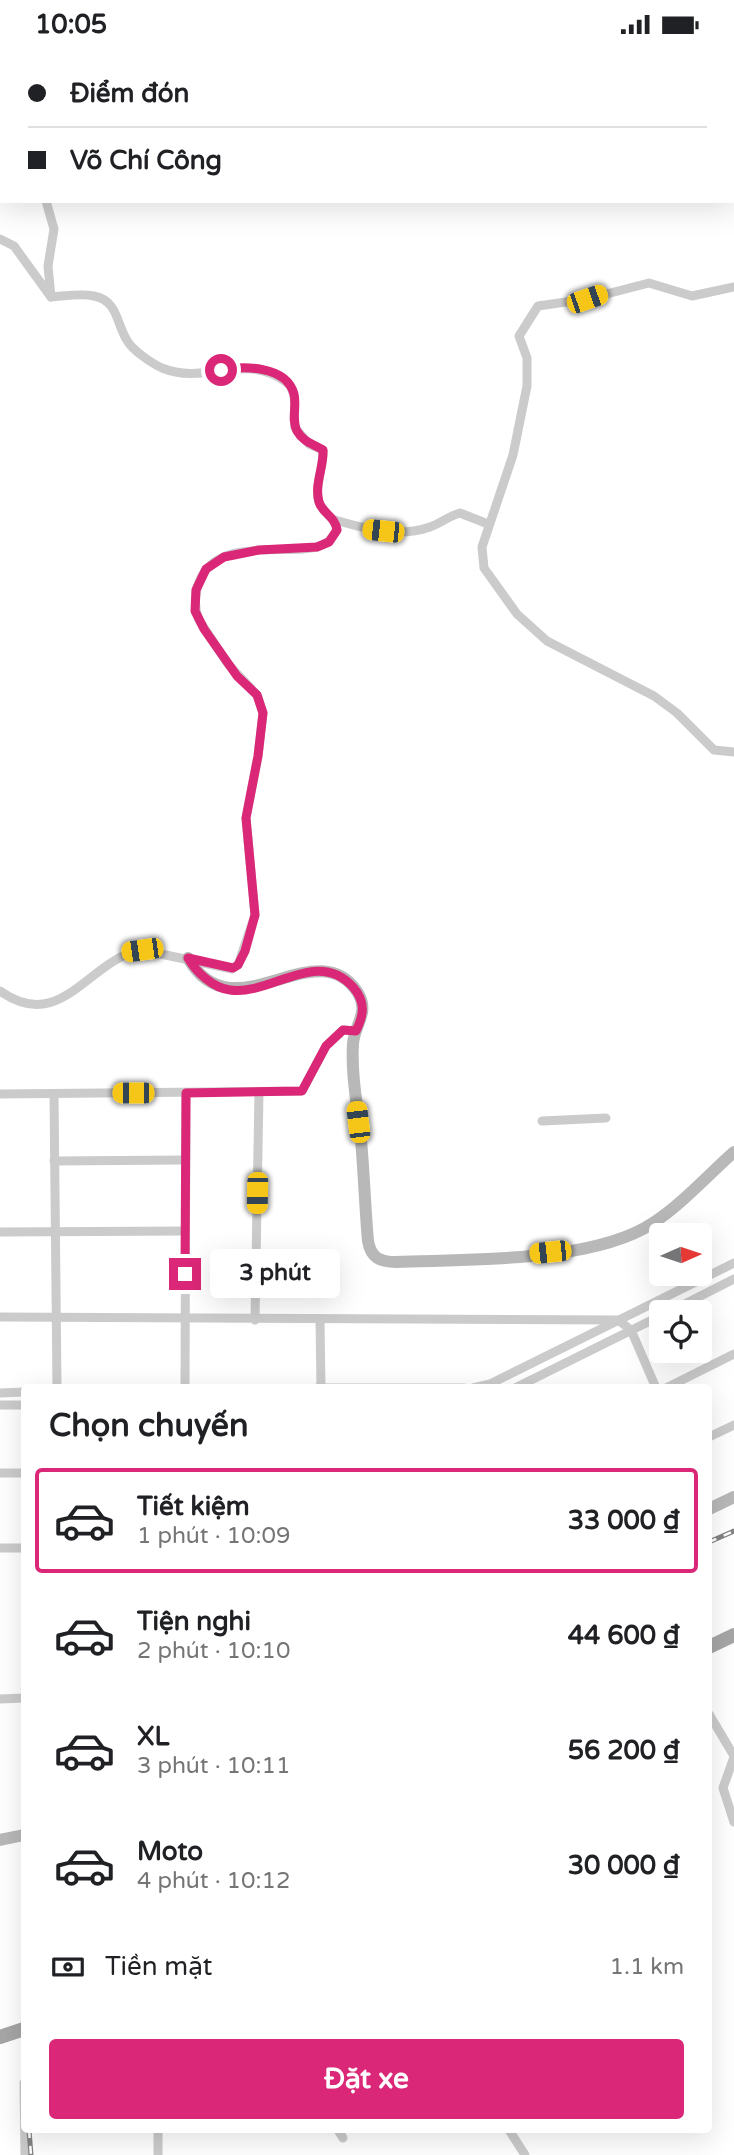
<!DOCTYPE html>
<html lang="vi">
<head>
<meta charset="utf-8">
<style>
	:root { --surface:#fff; --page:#f2f2f2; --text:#202124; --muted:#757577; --line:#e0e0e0; --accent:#db2777 }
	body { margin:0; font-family:"Varela Round",sans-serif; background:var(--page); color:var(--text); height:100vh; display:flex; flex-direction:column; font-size:26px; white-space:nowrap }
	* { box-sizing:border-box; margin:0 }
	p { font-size:23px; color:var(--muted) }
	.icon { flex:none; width:38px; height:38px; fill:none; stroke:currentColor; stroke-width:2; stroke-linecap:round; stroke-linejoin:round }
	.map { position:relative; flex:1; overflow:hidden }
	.drawer { position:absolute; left:21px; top:1335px; width:691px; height:749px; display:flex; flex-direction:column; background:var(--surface); border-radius:7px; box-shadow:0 7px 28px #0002 }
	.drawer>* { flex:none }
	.banner { position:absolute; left:0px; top:0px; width:735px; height:154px; box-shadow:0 7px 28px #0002; display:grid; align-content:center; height:154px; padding:0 28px; background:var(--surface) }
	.needle { width:46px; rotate:87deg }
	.tools { position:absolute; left:649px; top:1174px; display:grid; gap:14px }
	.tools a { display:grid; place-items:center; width:63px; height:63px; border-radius:7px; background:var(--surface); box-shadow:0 7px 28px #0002; font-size:35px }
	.end { position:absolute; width:32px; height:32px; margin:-16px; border:9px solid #db2777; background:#fff; box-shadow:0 0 0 4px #fff }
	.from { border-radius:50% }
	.bubble { position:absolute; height:49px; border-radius:7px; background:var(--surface); box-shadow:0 7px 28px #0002; font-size:23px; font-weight:700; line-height:49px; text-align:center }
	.car { position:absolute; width:21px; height:42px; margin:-21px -10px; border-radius:9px; box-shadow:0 0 5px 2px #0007; background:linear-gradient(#f5c518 24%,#345 0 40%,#f5c518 0 76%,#345 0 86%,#f5c518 0) }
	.banner b { display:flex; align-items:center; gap:24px; height:66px; font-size:26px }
	.banner b+b { border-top:2px solid var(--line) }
	.banner i { width:18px; height:18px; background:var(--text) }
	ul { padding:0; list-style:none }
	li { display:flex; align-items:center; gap:21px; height:105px; margin:0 14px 10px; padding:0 14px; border:4px solid transparent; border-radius:7px }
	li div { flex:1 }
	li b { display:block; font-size:26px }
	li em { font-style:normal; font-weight:700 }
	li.on { border-color:var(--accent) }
	li>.icon { width:63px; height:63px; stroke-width:1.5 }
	h2 { padding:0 28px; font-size:32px; line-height:84px }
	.pay { display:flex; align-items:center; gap:18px; height:77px; padding:0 28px; font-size:26px }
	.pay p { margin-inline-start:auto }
	.button { display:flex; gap:14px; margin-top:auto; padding:14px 28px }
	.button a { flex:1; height:80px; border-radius:7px; background:var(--accent); color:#fff; font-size:28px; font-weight:700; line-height:80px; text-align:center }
	.status { display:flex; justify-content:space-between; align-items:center; height:49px; padding:0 35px; background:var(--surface); direction:ltr }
	.status svg { height:19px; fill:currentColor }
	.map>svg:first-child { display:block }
</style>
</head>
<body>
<div class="status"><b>10:05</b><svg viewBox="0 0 49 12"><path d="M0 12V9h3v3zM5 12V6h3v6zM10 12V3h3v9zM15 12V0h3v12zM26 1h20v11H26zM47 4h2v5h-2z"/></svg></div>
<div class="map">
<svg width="734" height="2106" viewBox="0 0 734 2106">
	<rect width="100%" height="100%" fill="#fff"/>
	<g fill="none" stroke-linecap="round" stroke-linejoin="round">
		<g stroke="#cbcbcb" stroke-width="9">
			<path d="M 69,0 L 69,2"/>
			<path d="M 46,152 L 54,180 L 48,217 L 51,248"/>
			<path d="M 0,190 L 14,197 L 51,248 C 65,247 81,244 94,247 C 119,252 116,276 128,293 C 134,302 151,314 162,319 C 206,337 244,302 286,333 C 299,343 293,364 295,379 L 309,395 L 323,401 C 324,418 314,436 319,453 C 323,466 335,467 337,481 C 332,489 328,495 317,498 C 281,506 216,488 199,533 C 194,546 194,558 199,571 L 228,615 L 257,646 L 263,664 L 258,707 L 246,769 L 255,866 L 238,916 L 232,920 L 142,901 C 89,909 62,986 0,942"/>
			<path d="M 734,238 L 692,247 L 649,234 L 587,250 L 538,257 L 519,287 L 527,309 L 527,337 L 513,406 L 482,498 L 484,519 L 517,565 L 547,592 L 654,647 L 677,664 L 714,701 L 734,703"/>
			<path d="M 335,471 C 366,480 399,489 430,478 C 441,474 449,467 460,464 L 488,475"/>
			<path d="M 0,1045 L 302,1042 L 326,997 L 343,981 L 356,982"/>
			<path d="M 54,1045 L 57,1339"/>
			<path d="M 542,1072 L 606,1069"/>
			<path d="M 54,1112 L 184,1111"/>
			<path d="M 0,1183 L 185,1182"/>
			<path d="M 667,1264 L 734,1230"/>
			<path d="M 0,1268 L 618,1271 L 631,1281 L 656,1339"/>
			<path d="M 255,1271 L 259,1043"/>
			<path d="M 320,1271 L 321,1339"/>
			<path d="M 185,1339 L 186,1044"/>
			<path d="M 317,1339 L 464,1339"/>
			<path d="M 473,1339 L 490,1335 L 734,1214"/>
			<path d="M 515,1339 L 662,1266"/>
			<path d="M 666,1339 L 734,1305"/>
			<path d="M 0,1344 L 24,1343"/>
			<path d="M 0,1356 L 24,1356"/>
			<path d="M 709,1388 L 734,1376"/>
			<path d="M 0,1424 L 24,1424"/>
			<path d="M 0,1499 L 24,1499"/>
			<path d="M 0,1650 L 24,1649"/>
			<path d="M 709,1665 L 734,1707"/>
			<path d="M 734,1708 L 723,1739 L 734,1773"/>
			<path d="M 24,2034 L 25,2106"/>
			<path d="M 158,2081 L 158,2106"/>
			<path d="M 338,2081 L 343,2089"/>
			<path d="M 509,2081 L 525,2106"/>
		</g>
		<g stroke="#b8b8b8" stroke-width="12">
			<path d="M 188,909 C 233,988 317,879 358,944 C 370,964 354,976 353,995 C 351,1027 358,1059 361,1091 C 364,1124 365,1158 368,1192 C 371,1209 380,1213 396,1213 C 468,1210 593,1214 653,1174 C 682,1155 708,1126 734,1103"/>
			<path d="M 709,1460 L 734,1448"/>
			<path d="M 0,1791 L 24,1786"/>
		</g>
		<g stroke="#a6a6a6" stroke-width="14">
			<path d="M 709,1598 L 734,1586"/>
			<path d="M 0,1988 L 24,1980"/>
		</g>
		<g stroke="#838383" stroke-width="5">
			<g id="rail">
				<path d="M 709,1493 L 734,1482"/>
				<path d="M 29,2081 L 31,2106"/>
			</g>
		</g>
		<use href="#rail" stroke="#fff" stroke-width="2.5" stroke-dasharray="8" stroke-linecap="butt"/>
	</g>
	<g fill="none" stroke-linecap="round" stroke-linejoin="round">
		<path stroke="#db2777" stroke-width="9" d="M 185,1225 L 186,1044 L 302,1042 L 326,997 L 343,981 L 356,982 C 364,966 366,953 353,938 C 317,898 271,947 230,941 C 213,939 196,923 188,909 L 233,919 L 238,916 L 245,902 L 255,866 L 246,769 L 258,707 L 263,664 L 257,646 L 237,627 L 204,580 L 195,562 L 196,541 L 206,520 L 224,508 L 259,501 L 317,498 L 329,493 L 337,481 C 335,467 323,465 319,453 C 314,436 324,418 323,401 C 314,395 304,394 297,382 C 291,370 297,357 294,345 C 286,316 243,317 221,321"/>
	</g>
</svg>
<div class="tools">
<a><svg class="needle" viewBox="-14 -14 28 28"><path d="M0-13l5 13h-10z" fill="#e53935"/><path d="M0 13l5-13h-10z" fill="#757577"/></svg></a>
<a><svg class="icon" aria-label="locate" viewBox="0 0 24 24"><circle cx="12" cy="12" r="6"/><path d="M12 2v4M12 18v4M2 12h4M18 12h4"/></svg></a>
</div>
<i class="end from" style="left:221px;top:321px"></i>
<i class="end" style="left:185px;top:1225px"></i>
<div class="bubble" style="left:210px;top:1200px;width:130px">3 phút</div>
<i class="car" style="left:587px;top:250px;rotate:71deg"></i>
<i class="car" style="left:383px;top:482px;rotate:276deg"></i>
<i class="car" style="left:142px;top:901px;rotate:262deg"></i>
<i class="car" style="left:133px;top:1044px;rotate:270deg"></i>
<i class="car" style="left:358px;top:1073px;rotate:353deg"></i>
<i class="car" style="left:257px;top:1144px;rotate:181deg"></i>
<i class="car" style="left:550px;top:1203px;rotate:264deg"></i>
<div class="banner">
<b><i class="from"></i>Điểm đón</b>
<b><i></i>Võ Chí Công</b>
</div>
<section class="drawer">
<h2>Chọn chuyến</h2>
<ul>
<li class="on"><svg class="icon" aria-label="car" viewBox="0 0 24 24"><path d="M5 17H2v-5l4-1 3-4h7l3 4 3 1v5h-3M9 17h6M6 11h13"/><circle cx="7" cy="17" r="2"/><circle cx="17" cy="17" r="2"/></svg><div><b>Tiết kiệm</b><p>1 phút · 10:09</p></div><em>33 000 ₫</em></li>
<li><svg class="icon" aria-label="car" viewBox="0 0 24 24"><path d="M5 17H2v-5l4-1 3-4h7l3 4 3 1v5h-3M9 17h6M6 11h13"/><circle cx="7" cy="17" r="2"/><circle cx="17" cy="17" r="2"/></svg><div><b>Tiện nghi</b><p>2 phút · 10:10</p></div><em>44 600 ₫</em></li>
<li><svg class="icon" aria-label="car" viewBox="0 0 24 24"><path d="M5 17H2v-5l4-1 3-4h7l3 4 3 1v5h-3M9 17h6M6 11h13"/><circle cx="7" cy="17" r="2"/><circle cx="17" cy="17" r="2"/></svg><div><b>XL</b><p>3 phút · 10:11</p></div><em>56 200 ₫</em></li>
<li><svg class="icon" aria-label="car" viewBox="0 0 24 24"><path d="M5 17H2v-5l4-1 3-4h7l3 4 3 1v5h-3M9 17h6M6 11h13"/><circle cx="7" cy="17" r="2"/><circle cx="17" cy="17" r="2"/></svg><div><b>Moto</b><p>4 phút · 10:12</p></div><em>30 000 ₫</em></li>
</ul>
<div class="pay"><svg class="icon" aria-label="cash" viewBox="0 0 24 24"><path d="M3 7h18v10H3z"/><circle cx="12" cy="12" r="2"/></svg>Tiền mặt<p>1.1 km</p></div>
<div class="button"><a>Đặt xe</a></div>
</section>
</div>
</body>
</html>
